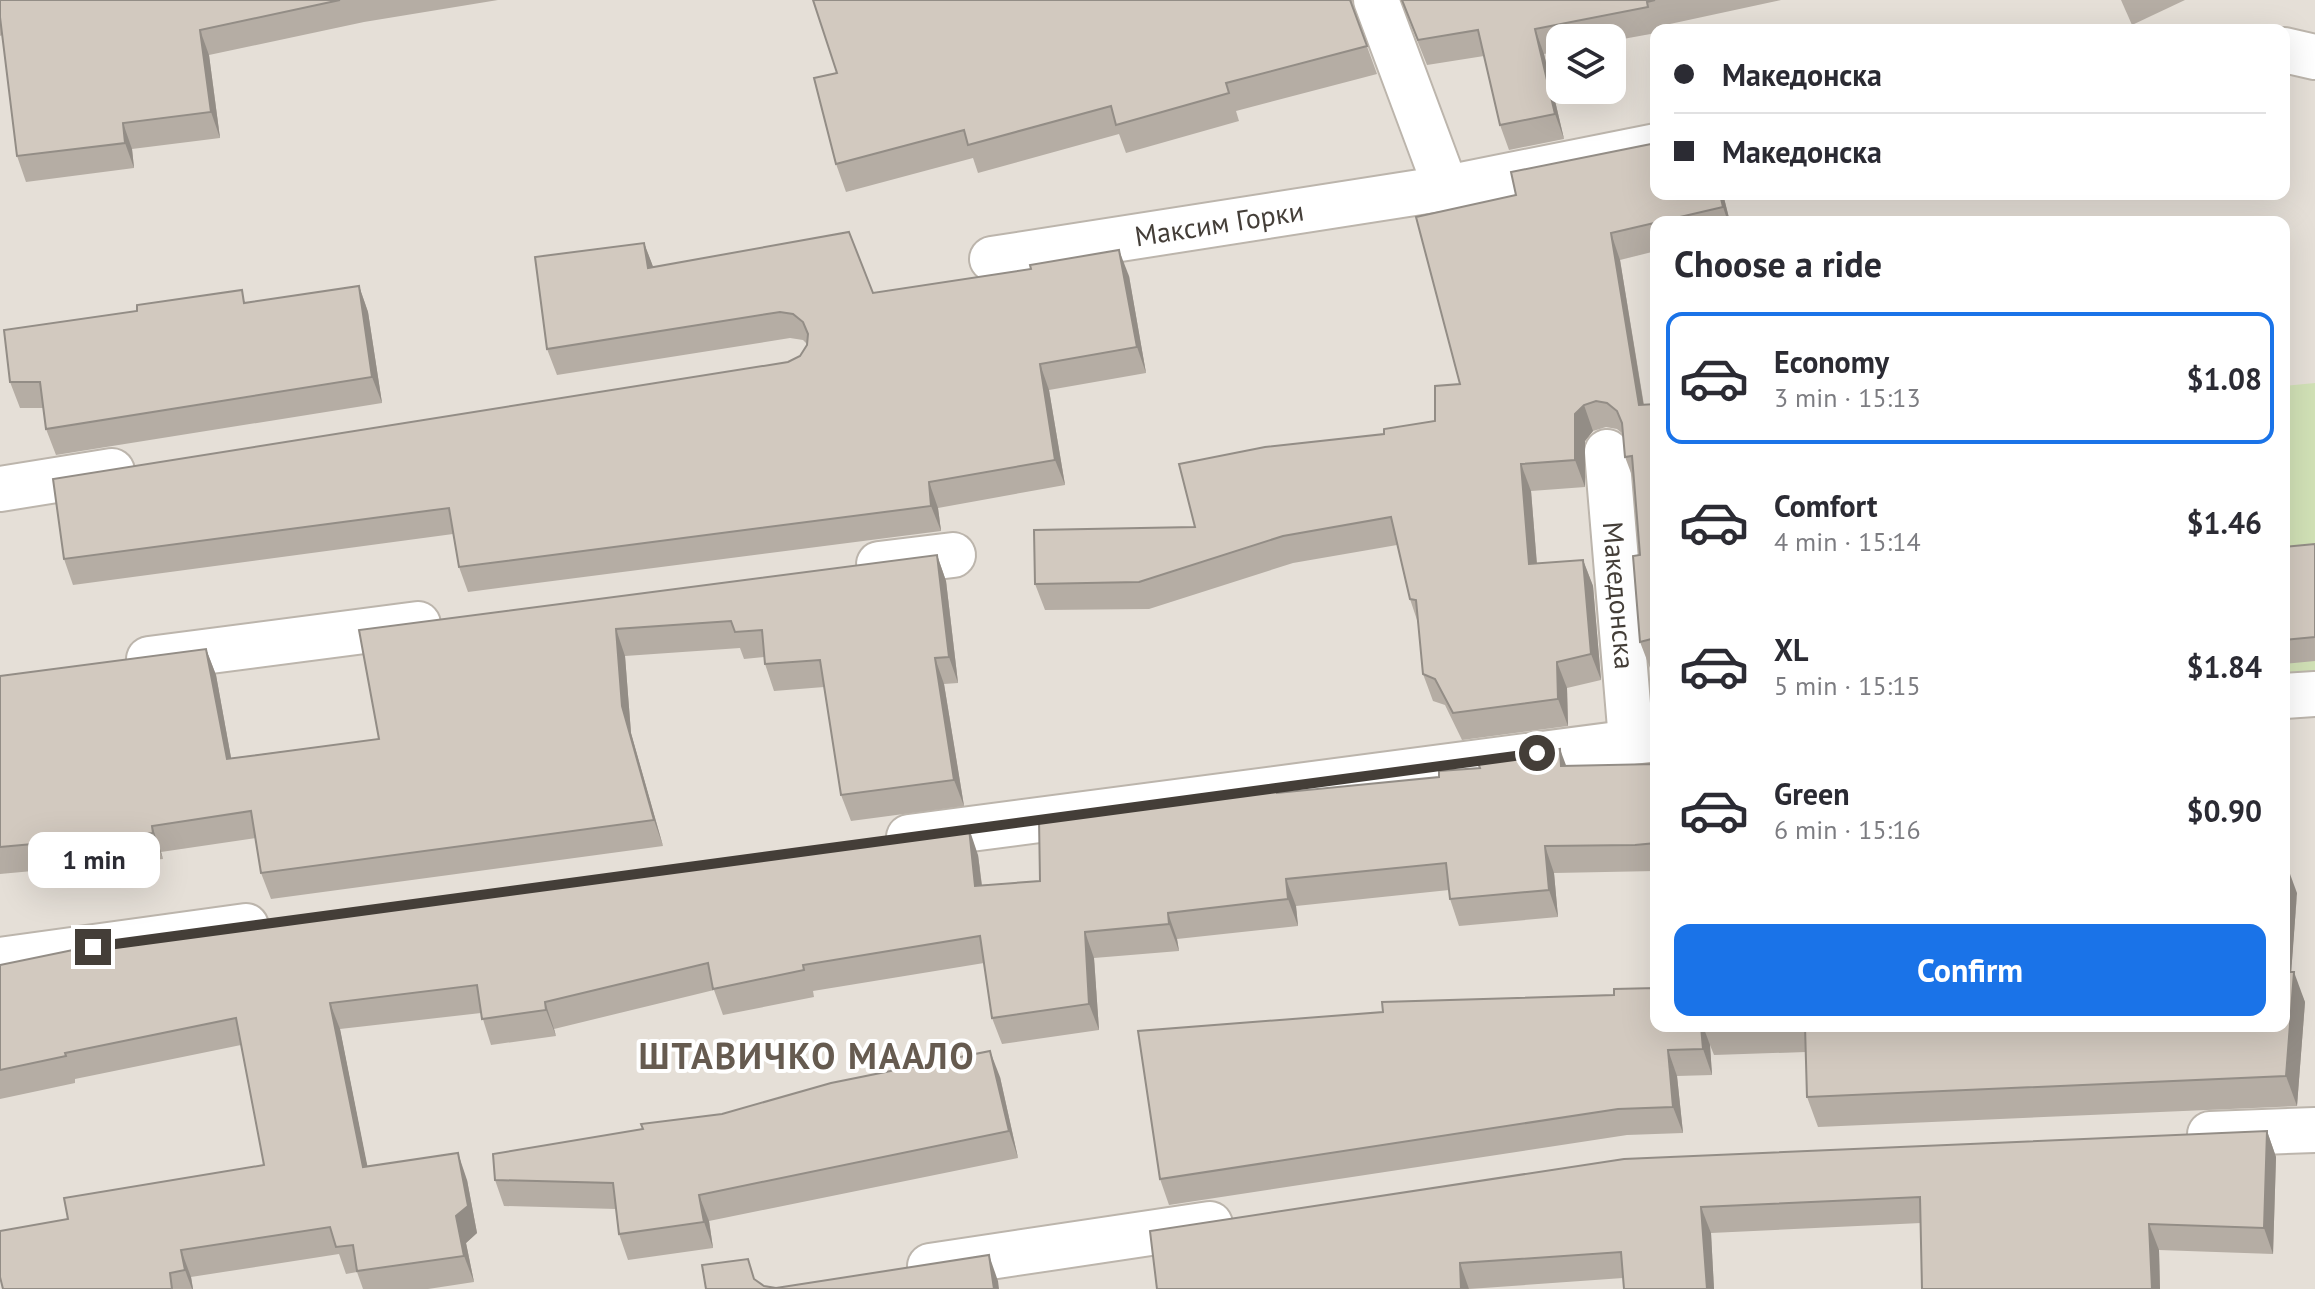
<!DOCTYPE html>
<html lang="en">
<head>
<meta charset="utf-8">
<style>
	:root { --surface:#fff; --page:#f7f7f7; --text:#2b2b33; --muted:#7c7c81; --line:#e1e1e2; --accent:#1a73e8 }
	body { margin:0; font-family:"PT Sans",sans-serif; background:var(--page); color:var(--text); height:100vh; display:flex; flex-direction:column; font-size:30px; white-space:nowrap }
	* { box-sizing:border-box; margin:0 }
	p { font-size:26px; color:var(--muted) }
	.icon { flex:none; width:44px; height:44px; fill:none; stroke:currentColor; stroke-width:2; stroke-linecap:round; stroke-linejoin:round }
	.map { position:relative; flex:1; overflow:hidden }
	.sheet { position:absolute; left:1650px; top:216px; width:640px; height:816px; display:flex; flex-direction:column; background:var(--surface); border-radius:16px; box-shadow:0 8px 32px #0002 }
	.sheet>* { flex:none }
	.banner { position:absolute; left:1650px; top:24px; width:640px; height:176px; border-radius:16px; box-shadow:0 8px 32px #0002; display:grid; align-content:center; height:176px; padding:0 24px; background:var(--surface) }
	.buttons { position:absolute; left:1546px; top:24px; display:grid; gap:16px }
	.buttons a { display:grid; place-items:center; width:80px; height:80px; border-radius:16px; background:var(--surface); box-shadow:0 8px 32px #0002; font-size:40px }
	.end { position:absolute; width:36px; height:36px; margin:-18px; border:10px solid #443e38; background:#fff; box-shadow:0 0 0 4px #fff }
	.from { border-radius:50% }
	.bubble { position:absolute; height:56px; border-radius:16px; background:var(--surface); box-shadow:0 8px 32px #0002; font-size:26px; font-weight:800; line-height:56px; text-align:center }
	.banner b { display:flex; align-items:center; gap:28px; height:76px; font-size:30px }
	.banner b+b { border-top:2px solid var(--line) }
	.banner i { width:20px; height:20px; background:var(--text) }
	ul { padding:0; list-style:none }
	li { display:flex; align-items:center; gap:24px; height:132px; margin:0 16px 12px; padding:0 8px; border:4px solid transparent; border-radius:16px }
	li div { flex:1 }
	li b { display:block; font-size:30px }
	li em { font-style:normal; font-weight:800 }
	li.current { border-color:var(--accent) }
	li>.icon { width:72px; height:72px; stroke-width:1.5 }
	h2 { padding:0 24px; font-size:36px; line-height:96px }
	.action { display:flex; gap:16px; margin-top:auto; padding:16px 24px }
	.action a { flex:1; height:92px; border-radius:16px; background:var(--accent); color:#fff; font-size:32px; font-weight:800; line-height:92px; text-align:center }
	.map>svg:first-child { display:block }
</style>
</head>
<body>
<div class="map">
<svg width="2315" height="1289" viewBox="0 0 2315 1289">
	<rect width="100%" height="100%" fill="#f2eee8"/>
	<path fill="#e5dfd7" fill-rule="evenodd" d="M 0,0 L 2315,0 L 2315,1289 L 0,1289 ZM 1656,30 L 2284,30 L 2284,194 L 1656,194 ZM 1560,38 L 1612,38 L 1612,90 L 1560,90 ZM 1656,222 L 2284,222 L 2284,1026 L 1656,1026 Z"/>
	<path fill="#d1e1b6" d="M 2315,383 L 2315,694 L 2284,696 L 2284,386 Z"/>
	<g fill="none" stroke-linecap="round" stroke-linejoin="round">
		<g stroke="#bcb5ac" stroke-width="48">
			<g id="minor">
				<path d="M 1376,0 L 1446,188"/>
				<path d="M 2284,50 L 2315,57"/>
				<path id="s1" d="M 992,259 L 1446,188 L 1656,146"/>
				<path id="s2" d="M 1607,452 L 1631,740"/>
				<path d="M 0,489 L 112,471"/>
				<path d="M 879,564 L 953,555"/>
				<path d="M 149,659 L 418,624"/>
				<path d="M 2284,696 L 2315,694"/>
				<path d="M 909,837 L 1656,739"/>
				<path d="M 0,960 L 246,926"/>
				<path d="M 2210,1134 L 2315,1130"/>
				<path d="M 930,1266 L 1210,1224"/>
			</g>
		</g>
		<use href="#minor" stroke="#fff" stroke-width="44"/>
	</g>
	<g fill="#b5ada4">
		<path d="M 0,0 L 498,0 L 364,22 L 209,55 L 220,138 L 132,149 L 134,168 L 26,182 L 17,156 L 2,35 L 0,36 Z"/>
		<path d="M 813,0 L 1352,0 L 1353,8 L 1377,74 L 1236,111 L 1239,121 L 1126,153 L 1119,134 L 978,173 L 973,158 L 846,192 L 836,164 L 837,73 Z"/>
		<path d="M 1401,0 L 1781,0 L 1656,27 L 1656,33 L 1612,41 L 1612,38 L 1560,38 L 1560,51 L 1544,54 L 1564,139 L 1509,150 L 1500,125 L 1484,56 L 1427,65 Z"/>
		<path d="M 2121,0 L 2185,0 L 2132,25 Z"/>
		<path d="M 1656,194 L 1723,194 L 1730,222 L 1656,222 L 1656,251 L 1620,260 L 1644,405 L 1656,404 L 1656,667 L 1650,668 L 1640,642 L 1640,555 L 1634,481 L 1625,457 L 1623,434 L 1617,429 L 1606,427 L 1593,431 L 1585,441 L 1585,487 L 1531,491 L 1537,564 L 1583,560 L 1593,586 L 1601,680 L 1567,688 L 1568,726 L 1462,740 L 1445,705 L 1433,701 L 1423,674 L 1418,623 L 1410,599 L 1397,545 L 1293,563 L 1149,609 L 1045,610 L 1035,584 L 1195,527 L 1384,434 L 1435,421 L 1460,384 L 1416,217 Z"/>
		<path d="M 644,243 L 653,267 L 873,293 L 1129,276 L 1146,373 L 1049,390 L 1065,485 L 938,508 L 941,531 L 468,592 L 459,567 L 453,534 L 73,585 L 64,559 L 788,362 L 800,356 L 807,345 L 807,344 L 803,340 L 790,338 L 557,375 L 547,349 Z"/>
		<path d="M 359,286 L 368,312 L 382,403 L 56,455 L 46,429 L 43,408 L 20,408 L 10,382 L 247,303 Z"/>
		<path d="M 2315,544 L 2315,661 L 2284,664 L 2284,547 Z"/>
		<path d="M 937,555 L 946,581 L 958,683 L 944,684 L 964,806 L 851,821 L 841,795 L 824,687 L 774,691 L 765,664 L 764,657 L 744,659 L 740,648 L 625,656 L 631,733 L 663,846 L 271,899 L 261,873 L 256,838 L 161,852 L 163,859 L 0,874 L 0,676 L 206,649 L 216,675 L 231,758 L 379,739 L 359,630 Z"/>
		<path d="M 1477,760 L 1566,766 L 1656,764 L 1656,871 L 1554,873 L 1558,917 L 1459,926 L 1450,899 L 1449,890 L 1296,906 L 1298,926 L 1177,939 L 1179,951 L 1094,958 L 1099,1030 L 1002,1044 L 992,1018 L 984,963 L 813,991 L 814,997 L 723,1015 L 714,990 L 554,1029 L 556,1036 L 491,1045 L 481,1013 L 340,1029 L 367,1167 L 467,1180 L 477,1233 L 466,1243 L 474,1282 L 428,1289 L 363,1289 L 357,1272 L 346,1274 L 339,1254 L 191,1277 L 193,1289 L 3,1289 L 68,1219 L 264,1165 L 241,1045 L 75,1079 L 75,1083 L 0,1099 L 0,965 L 170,938 L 978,855 L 982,885 L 1040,881 L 1278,793 L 1439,777 L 1479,768 Z"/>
		<path d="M 2297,893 L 2291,972 L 2305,1002 L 2297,1106 L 1818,1127 L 1807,1097 L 1806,1052 L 1714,1055 L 1710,1045 L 1712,1075 L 1677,1076 L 1683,1133 L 1627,1135 L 1169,1205 L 1160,1179 L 1656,1026 L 2284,1026 Z"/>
		<path d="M 1000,1077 L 1018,1158 L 709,1221 L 713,1248 L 628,1260 L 619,1234 L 616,1209 L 504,1206 L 495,1180 L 643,1129 L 722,1114 Z"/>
		<path d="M 2267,1131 L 2276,1157 L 2273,1254 L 2159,1250 L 2160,1289 L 1922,1289 L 1921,1223 L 1711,1233 L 1714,1289 L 1624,1289 L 1623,1278 L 1469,1289 L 1150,1231 Z"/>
	</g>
	<g fill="#938d86">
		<path d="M 1535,29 L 1544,54 L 1564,139 L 1555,114 Z"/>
		<path d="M 200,30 L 209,55 L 220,138 L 211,112 Z"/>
		<path d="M 123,123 L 132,149 L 134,168 L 125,143 Z"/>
		<path d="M 1720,194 L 1723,194 L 1730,222 L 1728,222 L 1723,207 Z"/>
		<path d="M 1611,233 L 1620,260 L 1648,432 L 1639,405 Z"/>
		<path d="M 644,243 L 654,269 L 648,268 Z"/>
		<path d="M 1119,250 L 1129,276 L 1146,373 L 1137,347 Z"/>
		<path d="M 359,286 L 368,312 L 382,403 L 372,377 Z"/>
		<path d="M 1040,364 L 1049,390 L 1065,485 L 1055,460 Z"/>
		<path d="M 1584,405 L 1593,431 L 1585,441 L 1585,487 L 1575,460 L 1575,414 Z"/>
		<path d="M 1521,464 L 1531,491 L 1539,591 L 1529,564 Z"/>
		<path d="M 929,482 L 938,508 L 941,531 L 931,506 Z"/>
		<path d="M 937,555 L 946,581 L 958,683 L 949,657 Z"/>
		<path d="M 1583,560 L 1593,586 L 1601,680 L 1591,654 Z"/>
		<path d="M 616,629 L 625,656 L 631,733 L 663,846 L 654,820 L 622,706 Z"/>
		<path d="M 206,649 L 216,675 L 236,785 L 227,759 Z"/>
		<path d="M 935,658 L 944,684 L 964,806 L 954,780 Z"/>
		<path d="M 1557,662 L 1567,688 L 1568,726 L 1558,699 Z"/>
		<path d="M 1560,749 L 1570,776 L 1561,766 Z"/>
		<path d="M 152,826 L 161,852 L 163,859 L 153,833 Z"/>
		<path d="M 969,828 L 978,855 L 985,912 L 975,886 Z"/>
		<path d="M 1545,846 L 1554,873 L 1558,917 L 1549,890 Z"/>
		<path d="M 2286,863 L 2297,893 L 2289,1002 L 2284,989 L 2284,894 Z"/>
		<path d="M 1286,879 L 1296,906 L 1298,926 L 1288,899 Z"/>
		<path d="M 1168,913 L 1177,939 L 1179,951 L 1169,924 Z"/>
		<path d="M 1085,932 L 1094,958 L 1099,1030 L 1089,1004 Z"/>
		<path d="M 2294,972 L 2305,1002 L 2297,1106 L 2286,1076 Z"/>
		<path d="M 545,1002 L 554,1029 L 556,1036 L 546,1010 Z"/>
		<path d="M 330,1003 L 340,1029 L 373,1194 L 363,1167 Z"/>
		<path d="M 1701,1026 L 1703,1026 L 1710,1045 L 1712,1075 L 1703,1049 Z"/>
		<path d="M 1668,1050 L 1677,1076 L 1683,1133 L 1673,1107 Z"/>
		<path d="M 990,1051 L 1000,1077 L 1018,1158 L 1009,1131 Z"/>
		<path d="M 2267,1131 L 2276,1157 L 2273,1254 L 2264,1228 Z"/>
		<path d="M 458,1153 L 467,1180 L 477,1233 L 466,1243 L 474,1282 L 464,1256 L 456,1216 Z"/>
		<path d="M 699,1195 L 709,1221 L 713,1248 L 704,1222 Z"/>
		<path d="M 1701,1207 L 1711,1233 L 1714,1289 L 1707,1289 Z"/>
		<path d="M 2149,1224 L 2159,1250 L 2160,1289 L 2152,1289 Z"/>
		<path d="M 181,1250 L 191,1277 L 193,1289 L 192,1289 L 185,1270 Z"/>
		<path d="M 989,1255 L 998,1281 L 999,1289 L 994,1289 Z"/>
		<path d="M 1460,1263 L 1469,1289 L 1461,1289 Z"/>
	</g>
	<g fill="#d2c9bf" stroke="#938d86" stroke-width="2">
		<path d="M 0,0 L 340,0 L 200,30 L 211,112 L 123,123 L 125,143 L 17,156 L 0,17 Z"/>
		<path d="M 813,0 L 1350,0 L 1367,46 L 1226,83 L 1229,93 L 1116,125 L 1111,106 L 968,145 L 964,130 L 836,164 L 814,78 L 837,73 Z"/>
		<path d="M 1402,0 L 1655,0 L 1647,2 L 1648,7 L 1535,29 L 1555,114 L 1500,125 L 1478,30 L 1418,40 Z"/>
		<path d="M 1656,142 L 1656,194 L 1720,194 L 1723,207 L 1611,233 L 1639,405 L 1656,404 L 1656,646 L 1655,638 L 1640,642 L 1633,556 L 1640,555 L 1632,456 L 1625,457 L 1622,423 L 1617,411 L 1607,403 L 1596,401 L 1584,405 L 1575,414 L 1575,460 L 1521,464 L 1529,564 L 1583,560 L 1591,654 L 1557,662 L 1558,699 L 1453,713 L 1435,679 L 1423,674 L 1416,600 L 1410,599 L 1391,517 L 1283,536 L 1139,582 L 1035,584 L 1034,530 L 1195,527 L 1179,464 L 1265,447 L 1384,434 L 1384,429 L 1435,421 L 1435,386 L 1460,384 L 1416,217 L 1516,195 L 1511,172 L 1651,144 Z"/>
		<path d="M 849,232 L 873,293 L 1031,269 L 1030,265 L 1119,250 L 1137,347 L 1040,364 L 1055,460 L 929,482 L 931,506 L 459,567 L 449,508 L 64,559 L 53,479 L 788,362 L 800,356 L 807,345 L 808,334 L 803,322 L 793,314 L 780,312 L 547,349 L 535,257 L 644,243 L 648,268 Z"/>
		<path d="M 359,286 L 372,377 L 46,429 L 40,382 L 10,382 L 4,330 L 137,311 L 137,305 L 242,290 L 244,303 Z"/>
		<path d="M 2315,544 L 2315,637 L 2284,640 L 2284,547 Z"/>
		<path d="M 937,555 L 949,657 L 935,658 L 954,780 L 841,795 L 820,660 L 765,664 L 762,630 L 735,632 L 731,621 L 616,629 L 622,706 L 654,820 L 261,873 L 251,811 L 152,826 L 153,833 L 0,847 L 0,676 L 206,649 L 227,759 L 379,739 L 359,630 Z"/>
		<path d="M 1560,749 L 1561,766 L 1656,764 L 1656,843 L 1635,845 L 1545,846 L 1549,890 L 1450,899 L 1446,863 L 1286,879 L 1288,899 L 1168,913 L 1169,924 L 1085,932 L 1089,1004 L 992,1018 L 980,936 L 803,965 L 804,970 L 713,989 L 708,963 L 545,1002 L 546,1010 L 482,1019 L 477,985 L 330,1003 L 363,1167 L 458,1153 L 468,1206 L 456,1216 L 464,1256 L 357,1271 L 353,1245 L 336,1247 L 330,1227 L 181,1250 L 185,1270 L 170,1273 L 172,1289 L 3,1289 L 0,1277 L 0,1231 L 68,1219 L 64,1198 L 264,1165 L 236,1018 L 65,1053 L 66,1056 L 0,1070 L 0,965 L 102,944 L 168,935 L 169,938 L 211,929 L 969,828 L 975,886 L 1040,881 L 1039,819 L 1176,804 L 1176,801 L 1224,794 L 1276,789 L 1277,793 L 1439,777 L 1439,771 L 1480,768 L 1477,760 Z"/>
		<path d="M 2284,863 L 2286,863 L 2284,894 Z"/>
		<path d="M 2284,972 L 2294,972 L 2286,1076 L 1807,1097 L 1805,1026 L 2284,1026 Z"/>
		<path d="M 1656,988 L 1656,1026 L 1701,1026 L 1703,1049 L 1668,1050 L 1673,1107 L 1618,1109 L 1160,1179 L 1138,1031 L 1383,1012 L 1382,1002 L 1614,995 L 1614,989 Z"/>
		<path d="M 990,1051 L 1009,1131 L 699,1195 L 704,1222 L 619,1234 L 613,1183 L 495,1180 L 493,1154 L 643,1129 L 641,1124 L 722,1114 L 831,1083 Z"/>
		<path d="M 2267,1131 L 2264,1228 L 2149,1224 L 2152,1289 L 1922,1289 L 1920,1197 L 1701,1207 L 1707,1289 L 1624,1289 L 1621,1252 L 1460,1263 L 1461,1289 L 1157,1289 L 1150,1231 L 1624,1159 Z"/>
		<path d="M 989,1255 L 994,1289 L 706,1289 L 702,1265 L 748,1259 L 754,1279 L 764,1286 L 776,1288 Z"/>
	</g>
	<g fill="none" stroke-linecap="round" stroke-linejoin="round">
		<path stroke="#443e38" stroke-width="10" d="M 93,947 L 1537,753"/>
	</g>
	<g text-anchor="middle" stroke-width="8" stroke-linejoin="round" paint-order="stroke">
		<g font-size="28" fill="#443e38" stroke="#fff">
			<text dy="10" stroke="none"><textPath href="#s1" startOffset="230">Максим Горки</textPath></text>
			<text dy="10" stroke="none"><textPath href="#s2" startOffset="144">Македонска</textPath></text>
		</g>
		<g font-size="36" font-weight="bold" letter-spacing="2" fill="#665b50" stroke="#fff">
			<text x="807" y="1069">ШТАВИЧКО МААЛО</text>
		</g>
	</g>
</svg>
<div class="buttons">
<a><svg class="icon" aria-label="layers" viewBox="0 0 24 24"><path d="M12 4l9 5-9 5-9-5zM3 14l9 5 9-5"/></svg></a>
</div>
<i class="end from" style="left:1537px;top:753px"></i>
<i class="end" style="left:93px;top:947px"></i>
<div class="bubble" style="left:28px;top:832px;width:132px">1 min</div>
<div class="banner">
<b><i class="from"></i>Македонска</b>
<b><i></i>Македонска</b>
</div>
<section class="sheet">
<h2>Choose a ride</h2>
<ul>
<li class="current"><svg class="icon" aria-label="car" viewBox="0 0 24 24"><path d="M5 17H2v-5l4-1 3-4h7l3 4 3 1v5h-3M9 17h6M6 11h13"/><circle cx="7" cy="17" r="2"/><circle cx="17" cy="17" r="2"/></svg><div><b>Economy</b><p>3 min · 15:13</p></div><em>$1.08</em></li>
<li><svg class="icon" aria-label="car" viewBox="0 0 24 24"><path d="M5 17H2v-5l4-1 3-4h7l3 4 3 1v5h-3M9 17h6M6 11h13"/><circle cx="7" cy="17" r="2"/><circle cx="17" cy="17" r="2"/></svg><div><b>Comfort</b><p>4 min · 15:14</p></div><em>$1.46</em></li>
<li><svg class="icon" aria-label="car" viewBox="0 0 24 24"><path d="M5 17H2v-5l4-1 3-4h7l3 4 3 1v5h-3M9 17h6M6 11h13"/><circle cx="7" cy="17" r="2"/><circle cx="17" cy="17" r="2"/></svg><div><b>XL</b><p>5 min · 15:15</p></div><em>$1.84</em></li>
<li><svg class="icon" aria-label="car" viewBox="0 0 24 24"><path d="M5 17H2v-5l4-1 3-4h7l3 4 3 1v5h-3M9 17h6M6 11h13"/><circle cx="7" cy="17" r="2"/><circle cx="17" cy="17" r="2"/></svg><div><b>Green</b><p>6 min · 15:16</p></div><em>$0.90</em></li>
</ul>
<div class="action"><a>Confirm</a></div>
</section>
</div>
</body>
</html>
